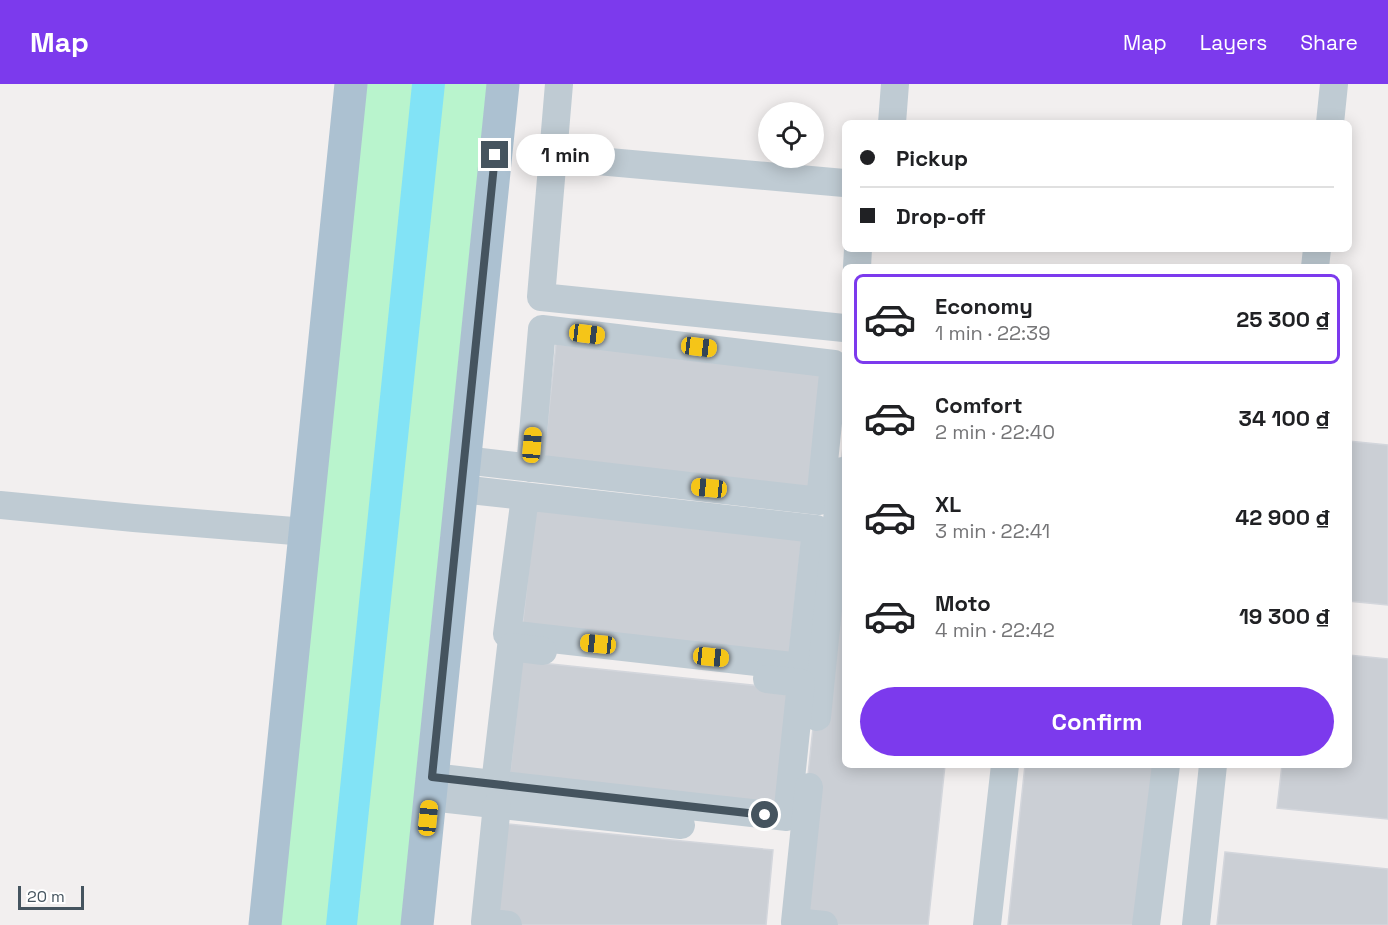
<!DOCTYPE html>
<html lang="en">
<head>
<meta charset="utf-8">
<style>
	:root { --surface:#fff; --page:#f6f6f6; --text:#202124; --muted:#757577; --line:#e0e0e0; --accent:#7c3aed }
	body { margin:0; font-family:"Space Grotesk",sans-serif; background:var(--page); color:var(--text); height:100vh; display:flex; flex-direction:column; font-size:22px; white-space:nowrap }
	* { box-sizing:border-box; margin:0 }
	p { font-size:20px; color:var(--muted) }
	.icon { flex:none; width:33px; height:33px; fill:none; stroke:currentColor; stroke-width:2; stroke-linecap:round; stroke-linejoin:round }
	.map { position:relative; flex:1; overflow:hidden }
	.drawer { position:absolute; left:842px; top:180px; width:510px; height:504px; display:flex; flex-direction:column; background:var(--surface); border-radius:9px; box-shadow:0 3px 15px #0003 }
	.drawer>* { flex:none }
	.banner { position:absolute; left:842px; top:36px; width:510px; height:132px; border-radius:9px; box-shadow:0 3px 15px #0003; display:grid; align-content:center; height:132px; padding:0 18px; background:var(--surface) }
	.fabs { position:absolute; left:758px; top:18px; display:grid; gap:12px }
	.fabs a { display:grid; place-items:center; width:66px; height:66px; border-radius:50%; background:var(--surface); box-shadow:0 3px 15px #0003; font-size:30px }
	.scale { position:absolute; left:18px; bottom:15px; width:66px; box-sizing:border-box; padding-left:6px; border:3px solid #45545f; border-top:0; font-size:16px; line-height:21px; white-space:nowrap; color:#45545f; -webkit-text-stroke:4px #fff; paint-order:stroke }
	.end { position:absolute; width:27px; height:27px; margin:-14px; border:8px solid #45545f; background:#fff; box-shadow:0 0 0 3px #fff }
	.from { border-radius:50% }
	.bubble { position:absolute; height:42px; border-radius:21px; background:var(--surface); box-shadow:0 3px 15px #0003; font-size:20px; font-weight:700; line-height:42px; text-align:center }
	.car { position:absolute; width:18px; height:36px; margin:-18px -9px; border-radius:8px; box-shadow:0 0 4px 2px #0007; background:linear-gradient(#f5c518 24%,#345 0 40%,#f5c518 0 76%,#345 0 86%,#f5c518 0) }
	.banner b { display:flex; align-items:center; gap:21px; height:57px; font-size:22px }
	.banner b+b { border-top:2px solid var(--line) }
	.banner i { width:15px; height:15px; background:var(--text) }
	ul { padding:10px 0 0; list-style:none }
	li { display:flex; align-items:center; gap:18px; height:90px; margin:0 12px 9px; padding:0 6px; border:3px solid transparent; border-radius:9px }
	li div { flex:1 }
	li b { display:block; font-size:22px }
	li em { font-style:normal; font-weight:700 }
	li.current { border-color:var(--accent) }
	li>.icon { width:54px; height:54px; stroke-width:1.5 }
	.cta { display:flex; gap:12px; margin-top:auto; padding:12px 18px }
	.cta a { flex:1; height:69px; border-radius:36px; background:var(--accent); color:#fff; font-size:24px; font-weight:700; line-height:69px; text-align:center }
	header { display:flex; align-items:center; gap:36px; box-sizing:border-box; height:84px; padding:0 30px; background:var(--accent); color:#fff }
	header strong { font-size:28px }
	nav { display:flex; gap:33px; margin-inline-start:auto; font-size:21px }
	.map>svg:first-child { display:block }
</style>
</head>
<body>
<header>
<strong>Map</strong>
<nav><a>Map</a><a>Layers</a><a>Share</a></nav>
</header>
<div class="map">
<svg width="1388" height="841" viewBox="0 0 1388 841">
	<rect width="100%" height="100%" fill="#f2efef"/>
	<path fill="#b9f4cd" d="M 365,0 L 487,0 L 401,841 L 278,841 Z"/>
	<path fill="#82e3f6" d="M 412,0 L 445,0 L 357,841 L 326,841 Z"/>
	<g fill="#cbcfd5" stroke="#d3d6dc" stroke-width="1.5">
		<path d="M 556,260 L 823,288 L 811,408 L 543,381 Z"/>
		<path d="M 844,353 L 844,681 L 945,681 L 928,841 L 792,841 Z"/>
		<path d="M 1348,357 L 1388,361 L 1388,521 L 1348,517 Z"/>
		<path d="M 535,426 L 802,453 L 789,574 L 522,546 Z"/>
		<path d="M 1348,571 L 1388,575 L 1388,735 L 1277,724 L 1282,681 L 1348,681 Z"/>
		<path d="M 522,577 L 789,605 L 776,725 L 509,698 Z"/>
		<path d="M 1025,681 L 1161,681 L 1144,841 L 1008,841 Z"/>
		<path d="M 507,740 L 773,766 L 766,841 L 497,841 Z"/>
		<path d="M 1225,768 L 1388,785 L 1388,841 L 1217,841 Z"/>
	</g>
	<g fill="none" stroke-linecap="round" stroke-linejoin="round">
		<g stroke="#bfcbd3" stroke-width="28">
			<path d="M 559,0 L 541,213 L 844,244"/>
			<path d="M 892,39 L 895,0"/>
			<path d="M 1330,39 L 1334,0"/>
			<path d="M 553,73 L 844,99"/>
			<path d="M 857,183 L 858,165"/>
			<path d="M 1315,183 L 1317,165"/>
			<path d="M 464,376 L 820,417 L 834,280 L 542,245 L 530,384"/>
			<path d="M 461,405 L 816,445 L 801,583 L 507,550 L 525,413"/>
			<path d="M 0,421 L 134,434 L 306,448"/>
			<path d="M 817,633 L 842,387"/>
			<path d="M 432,693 L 787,733 L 801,599 L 767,595"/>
			<path d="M 495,700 L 511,563 L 543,567"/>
			<path d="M 809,703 L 795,838 L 824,841"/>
			<path d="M 430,713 L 681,741"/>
			<path d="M 497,721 L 485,838 L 508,841"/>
			<path d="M 987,841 L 1005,681"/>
			<path d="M 1146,841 L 1166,681"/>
			<path d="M 1196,841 L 1213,681"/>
		</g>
		<g stroke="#acc1d1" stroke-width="33">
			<path d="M 265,841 L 351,0"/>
			<path d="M 417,841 L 503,0"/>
		</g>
	</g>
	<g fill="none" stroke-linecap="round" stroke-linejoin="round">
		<path stroke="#45545f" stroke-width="8" d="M 495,71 L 432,693 L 765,731"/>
	</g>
</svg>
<div class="fabs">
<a><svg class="icon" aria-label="locate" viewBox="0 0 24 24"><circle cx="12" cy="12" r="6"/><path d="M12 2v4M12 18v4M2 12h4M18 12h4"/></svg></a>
</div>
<div class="scale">20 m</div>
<i class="end from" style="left:765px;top:731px"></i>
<i class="end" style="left:495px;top:71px"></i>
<div class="bubble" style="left:516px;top:50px;width:99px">1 min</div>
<i class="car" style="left:587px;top:250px;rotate:97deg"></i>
<i class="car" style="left:699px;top:263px;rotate:97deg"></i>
<i class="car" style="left:532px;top:361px;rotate:5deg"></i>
<i class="car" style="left:709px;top:404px;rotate:276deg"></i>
<i class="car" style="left:598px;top:560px;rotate:276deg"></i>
<i class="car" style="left:711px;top:573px;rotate:96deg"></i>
<i class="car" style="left:428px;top:734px;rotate:6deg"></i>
<div class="banner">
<b><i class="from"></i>Pickup</b>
<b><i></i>Drop-off</b>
</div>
<section class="drawer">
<ul>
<li class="current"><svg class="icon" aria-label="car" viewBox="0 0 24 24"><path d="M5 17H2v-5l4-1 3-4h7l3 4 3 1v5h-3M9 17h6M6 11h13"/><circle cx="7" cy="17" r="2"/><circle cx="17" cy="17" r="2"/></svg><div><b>Economy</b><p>1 min · 22:39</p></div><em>25 300 ₫</em></li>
<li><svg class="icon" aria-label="car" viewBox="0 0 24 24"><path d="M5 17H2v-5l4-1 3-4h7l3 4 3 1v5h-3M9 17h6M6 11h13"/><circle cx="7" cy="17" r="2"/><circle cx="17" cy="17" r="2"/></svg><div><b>Comfort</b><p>2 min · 22:40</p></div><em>34 100 ₫</em></li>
<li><svg class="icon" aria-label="car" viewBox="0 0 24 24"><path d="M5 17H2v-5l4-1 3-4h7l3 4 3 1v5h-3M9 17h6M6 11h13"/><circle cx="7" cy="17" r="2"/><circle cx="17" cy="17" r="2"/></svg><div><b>XL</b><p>3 min · 22:41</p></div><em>42 900 ₫</em></li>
<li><svg class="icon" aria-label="car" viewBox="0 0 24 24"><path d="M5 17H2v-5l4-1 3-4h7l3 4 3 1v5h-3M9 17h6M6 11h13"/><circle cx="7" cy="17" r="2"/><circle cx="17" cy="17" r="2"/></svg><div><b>Moto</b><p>4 min · 22:42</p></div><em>19 300 ₫</em></li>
</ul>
<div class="cta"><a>Confirm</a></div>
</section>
</div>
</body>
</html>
